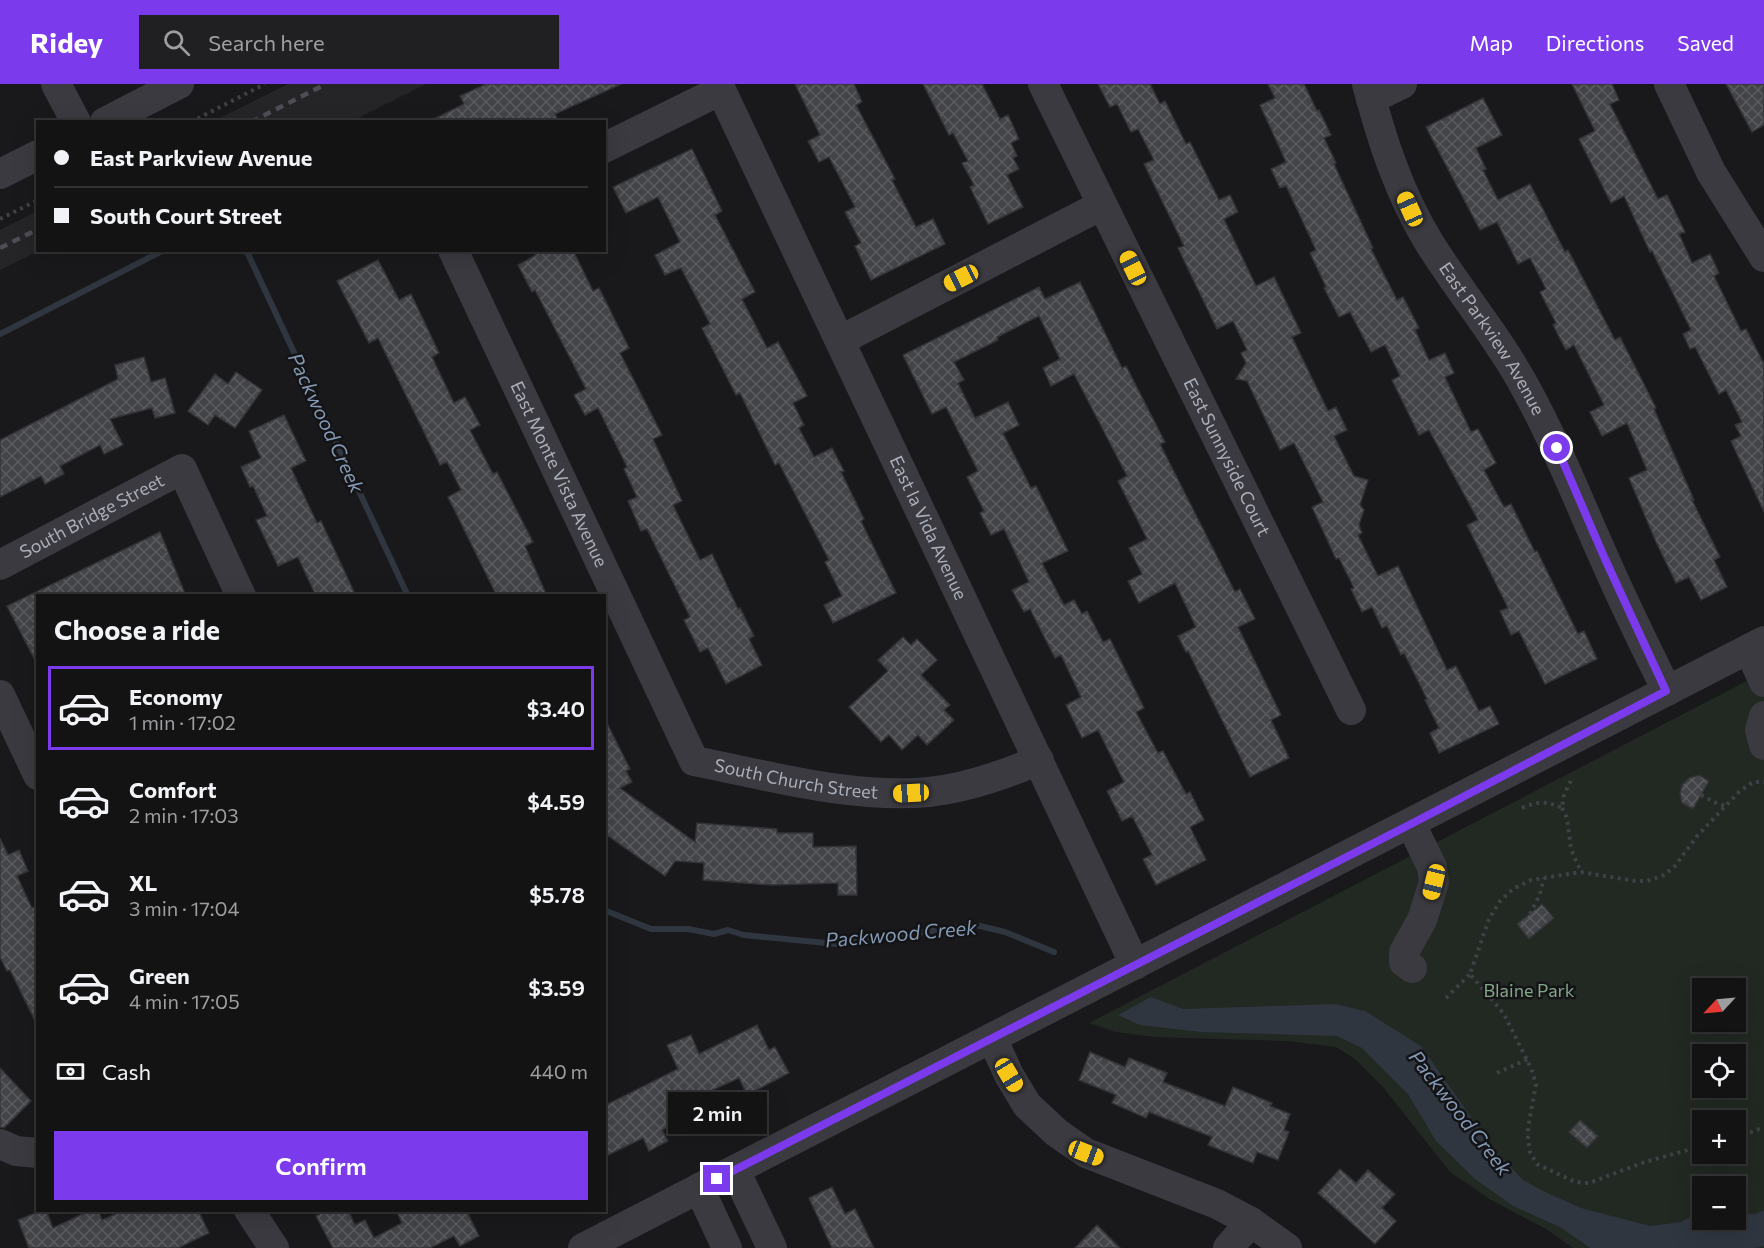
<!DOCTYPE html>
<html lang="en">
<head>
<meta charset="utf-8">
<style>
	:root { --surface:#131314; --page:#202022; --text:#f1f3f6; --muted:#9d9ea0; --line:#323234; --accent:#7c3aed }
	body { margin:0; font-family:Commissioner,sans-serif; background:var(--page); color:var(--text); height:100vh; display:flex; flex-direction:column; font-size:22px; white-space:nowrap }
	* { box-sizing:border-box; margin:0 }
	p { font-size:20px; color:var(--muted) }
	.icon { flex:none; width:33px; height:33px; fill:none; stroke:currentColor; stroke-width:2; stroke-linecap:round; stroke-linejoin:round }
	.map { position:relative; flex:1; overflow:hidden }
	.side { position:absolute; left:36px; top:510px; width:570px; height:618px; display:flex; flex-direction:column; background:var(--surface); border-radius:0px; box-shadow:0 6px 24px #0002,0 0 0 2px var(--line) }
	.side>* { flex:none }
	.guide { position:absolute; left:36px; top:36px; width:570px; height:132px; border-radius:0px; box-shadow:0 6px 24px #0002,0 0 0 2px var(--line); display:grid; align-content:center; height:132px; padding:0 18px; background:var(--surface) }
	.needle { width:39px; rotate:244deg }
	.controls { position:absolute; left:1692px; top:894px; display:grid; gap:12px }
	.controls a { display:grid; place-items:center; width:54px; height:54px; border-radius:0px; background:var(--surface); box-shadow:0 6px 24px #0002,0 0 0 2px var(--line); font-size:30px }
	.end { position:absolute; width:27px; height:27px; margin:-14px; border:8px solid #7c3aed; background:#fff; box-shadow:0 0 0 3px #fff }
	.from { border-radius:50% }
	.bubble { position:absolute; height:42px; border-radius:0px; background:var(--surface); box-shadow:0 6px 24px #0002,0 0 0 2px var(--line); font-size:20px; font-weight:600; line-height:42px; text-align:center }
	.car { position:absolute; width:18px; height:36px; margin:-18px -9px; border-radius:8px; box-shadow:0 0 4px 2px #0007; background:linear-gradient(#f5c518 24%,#345 0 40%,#f5c518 0 76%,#345 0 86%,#f5c518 0) }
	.guide b { display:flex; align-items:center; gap:21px; height:57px; font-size:22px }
	.guide b+b { border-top:2px solid var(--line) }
	.guide i { width:15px; height:15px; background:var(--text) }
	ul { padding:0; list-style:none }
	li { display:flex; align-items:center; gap:18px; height:84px; margin:0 12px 9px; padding:0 6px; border:3px solid transparent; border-radius:0px }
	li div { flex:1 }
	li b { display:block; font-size:22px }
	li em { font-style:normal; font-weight:600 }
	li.active { border-color:var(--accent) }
	li>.icon { width:54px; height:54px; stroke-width:1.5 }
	h2 { padding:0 18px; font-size:27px; line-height:72px }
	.pay { display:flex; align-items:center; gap:15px; height:66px; padding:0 18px; font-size:22px }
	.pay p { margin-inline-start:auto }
	.cta { display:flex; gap:12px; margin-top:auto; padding:12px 18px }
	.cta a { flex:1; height:69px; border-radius:0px; background:var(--accent); color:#fff; font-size:24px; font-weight:600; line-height:69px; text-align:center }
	header { display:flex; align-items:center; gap:36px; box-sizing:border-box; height:84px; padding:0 30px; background:var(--accent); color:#fff }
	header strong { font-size:28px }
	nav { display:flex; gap:33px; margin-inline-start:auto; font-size:21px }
	.search { width:420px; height:54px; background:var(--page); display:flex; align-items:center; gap:15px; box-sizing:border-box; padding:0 21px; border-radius:0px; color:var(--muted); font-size:22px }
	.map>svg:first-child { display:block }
</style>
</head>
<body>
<header>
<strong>Ridey</strong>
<div class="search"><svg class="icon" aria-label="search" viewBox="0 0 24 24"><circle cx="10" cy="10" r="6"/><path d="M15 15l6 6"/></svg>Search here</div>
<nav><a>Map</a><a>Directions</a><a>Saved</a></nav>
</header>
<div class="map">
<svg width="1764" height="1164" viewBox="0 0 1764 1164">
	<defs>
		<pattern id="building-cross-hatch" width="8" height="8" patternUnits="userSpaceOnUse" patternTransform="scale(1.5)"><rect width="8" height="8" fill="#434448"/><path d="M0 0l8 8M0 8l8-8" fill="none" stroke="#5b5c60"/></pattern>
	</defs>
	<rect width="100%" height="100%" fill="#19191b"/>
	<g fill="#252528">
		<path d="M 288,0 L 426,0 L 352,37 L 214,37 Z"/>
		<path d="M 37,127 L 39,167 L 0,186 L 0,146 Z"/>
	</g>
	<path fill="#212922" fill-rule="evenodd" d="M 1764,588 L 1764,1164 L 1573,1164 L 1546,1145 L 1491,1116 L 1450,1088 L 1383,1003 L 1355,975 L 1336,963 L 1288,957 L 1154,953 L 1116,948 L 1089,939 ZM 1702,904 L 1736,904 L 1736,938 L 1702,938 ZM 1702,970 L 1736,970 L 1736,1004 L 1702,1004 ZM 1702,1036 L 1736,1036 L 1736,1070 L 1702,1070 ZM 1702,1102 L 1736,1102 L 1736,1136 L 1702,1136 Z"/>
	<path fill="#2f363f" d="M 1151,913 L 1183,925 L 1335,920 L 1365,927 L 1421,962 L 1495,1067 L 1523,1096 L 1543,1107 L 1581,1124 L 1650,1142 L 1681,1138 L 1702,1127 L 1702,1136 L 1736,1136 L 1736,1129 L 1755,1130 L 1764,1126 L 1764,1162 L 1754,1164 L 1590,1164 L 1562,1144 L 1513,1122 L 1475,1095 L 1436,1057 L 1408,1010 L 1362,964 L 1337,952 L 1201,948 L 1140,941 L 1118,931 Z"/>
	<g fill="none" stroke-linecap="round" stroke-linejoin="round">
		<g stroke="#2f363f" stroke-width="6">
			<path d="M 244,166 L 248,170 L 408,512"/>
			<path d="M 0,250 L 164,166"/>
			<path d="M 604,826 L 651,845 L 688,845 L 714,850 L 728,846 L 744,851 L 836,860 L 976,841 L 1005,848 L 1054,868"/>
		</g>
	</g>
	<g fill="url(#building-cross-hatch)" stroke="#333337" stroke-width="1.5">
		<path d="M 486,0 L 621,0 L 555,30 L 559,38 L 428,38 L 464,20 L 460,12 Z"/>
		<path d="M 795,0 L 854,0 L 862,18 L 856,21 L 895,95 L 892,96 L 916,143 L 933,135 L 945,160 L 871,196 L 855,162 L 861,159 L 845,128 L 855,123 L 829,73 L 819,78 L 808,57 L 820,51 Z"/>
		<path d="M 923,0 L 982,0 L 1000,35 L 1008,31 L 1019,55 L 1011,59 L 1017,72 L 1013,74 L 1019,85 L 1007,91 L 1023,123 L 988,140 L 970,103 L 974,101 L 962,79 L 968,77 L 953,49 L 949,51 Z"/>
		<path d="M 1098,0 L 1150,0 L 1160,20 L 1165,17 L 1186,60 L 1190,58 L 1219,116 L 1230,111 L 1238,128 L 1224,135 L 1256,202 L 1274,193 L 1301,249 L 1292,253 L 1328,327 L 1336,323 L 1347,346 L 1334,352 L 1354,392 L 1368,396 L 1360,421 L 1364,426 L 1359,441 L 1362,449 L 1358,451 L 1378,492 L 1398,482 L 1447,586 L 1456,582 L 1479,627 L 1490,622 L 1499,640 L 1439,669 L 1430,649 L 1439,644 L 1425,616 L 1427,615 L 1404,569 L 1401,571 L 1387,542 L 1382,544 L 1372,523 L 1362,528 L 1351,505 L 1354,504 L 1339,474 L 1336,475 L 1312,423 L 1323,418 L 1294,359 L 1280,366 L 1247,297 L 1236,295 L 1246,279 L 1241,269 L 1247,266 L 1233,237 L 1217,245 L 1178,164 L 1184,162 L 1144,80 L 1154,76 L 1138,45 L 1131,48 L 1117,20 L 1110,23 Z"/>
		<path d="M 1268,0 L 1304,0 L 1317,27 L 1319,26 L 1331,51 L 1324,54 L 1336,79 L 1334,80 L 1373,164 L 1371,165 L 1397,216 L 1403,213 L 1419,244 L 1415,246 L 1429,276 L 1445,269 L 1454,289 L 1445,293 L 1471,348 L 1478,345 L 1496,379 L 1484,386 L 1504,423 L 1511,420 L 1535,468 L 1537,467 L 1578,550 L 1584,547 L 1597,575 L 1545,600 L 1519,547 L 1511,551 L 1500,527 L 1508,524 L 1467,441 L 1478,436 L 1429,346 L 1419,351 L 1392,296 L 1400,292 L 1385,261 L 1371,268 L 1350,228 L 1339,233 L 1324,204 L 1326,203 L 1310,169 L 1316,166 L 1286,102 L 1280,104 L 1271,85 L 1286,78 L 1260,21 L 1275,14 Z"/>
		<path d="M 1572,0 L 1612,0 L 1619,16 L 1610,20 L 1658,115 L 1667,111 L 1685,148 L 1679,150 L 1692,179 L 1710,170 L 1719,189 L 1714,192 L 1741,247 L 1746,245 L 1764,280 L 1764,428 L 1731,357 L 1741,352 L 1735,341 L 1742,338 L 1726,306 L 1719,310 L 1695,263 L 1690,265 L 1683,250 L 1691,246 L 1652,167 L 1650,168 L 1624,112 L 1611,119 L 1579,55 L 1595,47 Z"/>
		<path d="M 1726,0 L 1764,0 L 1764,41 L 1752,48 Z"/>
		<path d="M 1483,14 L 1502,51 L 1476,64 L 1486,85 L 1483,86 L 1498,116 L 1530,100 L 1565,168 L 1568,166 L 1615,256 L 1620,253 L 1656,324 L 1654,325 L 1694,416 L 1692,416 L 1720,473 L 1714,476 L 1727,503 L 1701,516 L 1689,493 L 1676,499 L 1656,458 L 1629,394 L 1647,386 L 1627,339 L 1602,352 L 1590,328 L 1604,321 L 1574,261 L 1566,266 L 1553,241 L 1556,239 L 1540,208 L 1546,205 L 1530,174 L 1518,180 L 1497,138 L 1480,146 L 1426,43 Z"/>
		<path d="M 692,65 L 722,127 L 715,131 L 755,208 L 742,215 L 767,264 L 778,258 L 807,312 L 793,319 L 804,341 L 799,344 L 814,373 L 832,364 L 844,387 L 841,388 L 864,435 L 861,437 L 896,509 L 833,539 L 824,521 L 842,512 L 825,478 L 829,476 L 779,379 L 775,381 L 740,309 L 736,311 L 702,244 L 710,240 L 681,184 L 665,191 L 655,171 L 680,158 L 658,113 L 626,129 L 613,103 Z"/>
		<path d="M 534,166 L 573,166 L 593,207 L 599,204 L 629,264 L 620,269 L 662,351 L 653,355 L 682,417 L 673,421 L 700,476 L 712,470 L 738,525 L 740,524 L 754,552 L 749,555 L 762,581 L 726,600 L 708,564 L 700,568 L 684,536 L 690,533 L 647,445 L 641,447 L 628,417 L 637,413 L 624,385 L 627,383 L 598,324 L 585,331 L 574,311 L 586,305 L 535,206 L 532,208 L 518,181 L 536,171 Z"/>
		<path d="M 378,176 L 399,216 L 411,210 L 439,269 L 432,273 L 454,319 L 465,313 L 480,341 L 470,346 L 493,390 L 497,388 L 533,458 L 525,462 L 547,512 L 497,512 L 448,413 L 461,406 L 447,378 L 440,381 L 378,254 L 369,259 L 337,197 Z"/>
		<path d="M 1080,198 L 1122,284 L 1126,282 L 1165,358 L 1160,360 L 1235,508 L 1240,505 L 1255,535 L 1238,543 L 1281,631 L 1271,636 L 1289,674 L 1250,693 L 1188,567 L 1186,568 L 1178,552 L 1196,543 L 1175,499 L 1139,519 L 1128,497 L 1142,490 L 1129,464 L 1147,455 L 1118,397 L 1127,392 L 1074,290 L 1051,302 L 1043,284 L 1060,275 L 1039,232 L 997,253 L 998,256 L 954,278 L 964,296 L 958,299 L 975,334 L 1008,318 L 1019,341 L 1003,349 L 1031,404 L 1036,402 L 1068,467 L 1042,479 L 1064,521 L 1074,516 L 1082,530 L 1087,527 L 1103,558 L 1110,555 L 1144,624 L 1136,628 L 1158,669 L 1163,667 L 1186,710 L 1190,708 L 1204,736 L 1190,743 L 1206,776 L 1156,801 L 1143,775 L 1152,771 L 1132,732 L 1122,737 L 1107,707 L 1124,698 L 1098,646 L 1082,654 L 1066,621 L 1081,613 L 1061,571 L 1055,574 L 1030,525 L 1024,528 L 1012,506 L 1029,498 L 1004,445 L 991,451 L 980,429 L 984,427 L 967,393 L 978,387 L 946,323 L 932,330 L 903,271 L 1039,203 L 1045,215 Z"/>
		<path d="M 144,273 L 151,298 L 165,294 L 175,329 L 155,334 L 152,324 L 110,335 L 123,361 L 104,370 L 100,361 L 60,382 L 64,390 L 45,400 L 41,392 L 0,413 L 0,356 L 118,295 L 115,281 Z"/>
		<path d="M 236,288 L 262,306 L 235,344 L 215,331 L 208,341 L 188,327 L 215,290 L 228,300 Z"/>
		<path d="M 284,331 L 306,377 L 291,384 L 317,439 L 321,437 L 356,512 L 316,512 L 298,473 L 278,482 L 256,436 L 267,432 L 253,402 L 250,403 L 241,383 L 261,374 L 249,347 Z"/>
		<path d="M 160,448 L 186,512 L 38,512 L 38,582 L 7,522 Z"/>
		<path d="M 903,553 L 911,561 L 917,555 L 937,576 L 921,591 L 950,621 L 944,626 L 954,636 L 927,661 L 918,651 L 902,666 L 889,651 L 881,658 L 849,623 L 888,587 L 878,576 Z"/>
		<path d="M 604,633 L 630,685 L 626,687 L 632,698 L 620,704 L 695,758 L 697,739 L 777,745 L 777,749 L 813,749 L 813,763 L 856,762 L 857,811 L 838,811 L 838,799 L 772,801 L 703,796 L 704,779 L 675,777 L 665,792 L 604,749 Z"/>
		<path d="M 1699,691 L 1709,697 L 1693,725 L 1682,719 L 1680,710 L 1682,701 L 1689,694 Z"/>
		<path d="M 0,754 L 8,771 L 19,766 L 28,787 L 17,792 L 32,824 L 38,821 L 38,943 L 10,886 L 7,887 L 0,873 Z"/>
		<path d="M 1542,820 L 1554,834 L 1529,855 L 1517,840 Z"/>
		<path d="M 757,941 L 769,966 L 775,963 L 789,989 L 747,1011 L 739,994 L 679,1021 L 686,1034 L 662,1046 L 668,1057 L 649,1067 L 643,1054 L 604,1073 L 604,1022 L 678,985 L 667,961 L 691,951 L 699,970 Z"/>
		<path d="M 1090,968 L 1125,983 L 1129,974 L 1167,989 L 1163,998 L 1225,1022 L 1233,1003 L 1272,1019 L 1270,1022 L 1290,1030 L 1284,1046 L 1289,1048 L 1278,1076 L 1257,1068 L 1253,1079 L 1208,1061 L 1212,1053 L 1149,1028 L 1146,1034 L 1112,1019 L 1116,1011 L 1079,996 Z"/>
		<path d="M 0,984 L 31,1017 L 4,1044 L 0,1043 Z"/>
		<path d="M 1580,1036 L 1598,1052 L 1587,1064 L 1569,1048 Z"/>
		<path d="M 1340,1085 L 1356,1099 L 1368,1086 L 1395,1110 L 1382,1124 L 1396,1137 L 1375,1160 L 1318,1109 Z"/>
		<path d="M 832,1103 L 845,1130 L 855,1125 L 874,1164 L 832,1164 L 809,1114 Z"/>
		<path d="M 43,1126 L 46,1126 L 53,1144 L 91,1126 L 98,1126 L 102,1136 L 125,1126 L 198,1126 L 209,1149 L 178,1164 L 29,1164 L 18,1136 Z"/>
		<path d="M 326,1126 L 348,1126 L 355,1141 L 365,1136 L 374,1154 L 402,1139 L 396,1126 L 466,1126 L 479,1152 L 460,1162 L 454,1152 L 430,1164 L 333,1164 L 316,1132 Z"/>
		<path d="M 1097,1141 L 1120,1164 L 1075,1164 Z"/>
	</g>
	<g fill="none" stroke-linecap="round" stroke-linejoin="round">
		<g stroke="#404147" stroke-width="4" stroke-dasharray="3 4.5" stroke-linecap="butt">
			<path d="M 191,38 L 265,0"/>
			<path d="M 0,135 L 38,116"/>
			<path d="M 1701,711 L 1718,720 L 1726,722"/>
			<path d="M 1522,724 C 1537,717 1547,717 1562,724 L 1564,710 L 1572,695"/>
			<path d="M 1562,724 L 1567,734 L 1571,765 L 1581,788"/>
			<path d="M 1530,830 L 1540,810 L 1544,794"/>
			<path d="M 1446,914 L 1470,890"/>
			<path d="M 1497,989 L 1528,975"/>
			<path d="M 1736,1054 L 1764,1043"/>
			<path d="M 1702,1062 L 1645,1078 L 1589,1099 L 1575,1098 L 1537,1080 L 1530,1068 L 1528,1055 L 1528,1044 L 1536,1000 L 1531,984 L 1504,930 L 1470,890 L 1489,835 L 1500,817 L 1513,805 L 1531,796 L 1581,788 L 1635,797 L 1647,797 L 1664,791 L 1675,782 L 1697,752 L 1739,708 L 1753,698 L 1764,698"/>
		</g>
		<g stroke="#3a3a40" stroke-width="30">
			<path d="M 56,0 L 76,38"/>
			<path id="s1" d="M 1043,0 L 1351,626"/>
			<path id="s2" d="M 1367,0 C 1382,56 1399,110 1430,160 C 1460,208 1498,253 1525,303 C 1556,359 1579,418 1605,476 C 1624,520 1646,564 1667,607"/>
			<path d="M 1669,0 L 1711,88 L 1764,173"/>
			<path d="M 1371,15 L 1402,0"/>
			<path d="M 105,38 L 179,0"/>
			<path id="s3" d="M 604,64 L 721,6 L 1135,881"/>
			<path d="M 0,90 L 38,71"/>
			<path id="s4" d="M 453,166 L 694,677 C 771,692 851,715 929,708 C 967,704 1004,691 1039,676"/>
			<path d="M 841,256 L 1102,121"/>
			<path id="s5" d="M 0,481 L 182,385 L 241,512"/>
			<path d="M 1749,565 L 1764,598"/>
			<path d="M 0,611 L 38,691"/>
			<path d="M 1764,632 L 1760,646 L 1764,661"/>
			<path d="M 1411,740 L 1432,783 L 1434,798 L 1422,836 L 1404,868 L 1404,878 L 1412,884"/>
			<path d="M 992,954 L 1009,991 L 1027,1021 L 1057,1049 L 1086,1069 L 1217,1120 L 1251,1138 L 1287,1164"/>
			<path d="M 0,1060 L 16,1067 L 38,1069"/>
			<path d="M 735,1086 L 772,1164"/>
			<path d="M 699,1104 L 727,1164"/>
			<path d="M 249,1126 L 274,1164"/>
			<path d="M 583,1164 L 1764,557"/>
			<path d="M 1228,1164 L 1251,1138"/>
		</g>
		<g stroke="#4d4e55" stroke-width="4.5" stroke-dasharray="8 6" stroke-linecap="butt">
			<path d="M 251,38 L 326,0"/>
			<path d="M 0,164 L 38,145"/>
		</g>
	</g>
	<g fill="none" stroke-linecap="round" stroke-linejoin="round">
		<path stroke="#7c3aed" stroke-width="8" d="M 717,1095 L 1411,740 L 1666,607 L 1605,475 L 1557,364"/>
	</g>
	<g text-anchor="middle" stroke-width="5" stroke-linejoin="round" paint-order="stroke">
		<g font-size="18" fill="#abafba" stroke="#141416">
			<text dy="6" stroke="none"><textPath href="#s2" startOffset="286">East Parkview Avenue</textPath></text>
			<text dy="6" stroke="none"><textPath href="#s1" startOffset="416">East Sunnyside Court</textPath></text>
			<text dy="6" stroke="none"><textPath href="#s4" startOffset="248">East Monte Vista Avenue</textPath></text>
			<text dy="6" stroke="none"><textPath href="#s5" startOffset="104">South Bridge Street</textPath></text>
			<text dy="6" stroke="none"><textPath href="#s3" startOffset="615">East la Vida Avenue</textPath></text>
			<text dy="6" stroke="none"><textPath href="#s4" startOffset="669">South Church Street</textPath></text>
		</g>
		<g font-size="18" fill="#83a588" stroke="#141416">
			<text x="1529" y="913">Blaine Park</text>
		</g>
		<g font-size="20" font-style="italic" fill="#8499b4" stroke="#141416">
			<text transform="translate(326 339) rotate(65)" y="7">Packwood Creek</text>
			<text transform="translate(901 850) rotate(-5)" y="7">Packwood Creek</text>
			<text transform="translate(1460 1029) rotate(52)" y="7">Packwood Creek</text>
		</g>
	</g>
</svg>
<div class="controls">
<a><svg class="needle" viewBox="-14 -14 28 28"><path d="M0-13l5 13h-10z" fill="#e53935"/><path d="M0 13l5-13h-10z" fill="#9d9ea0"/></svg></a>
<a><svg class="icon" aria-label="locate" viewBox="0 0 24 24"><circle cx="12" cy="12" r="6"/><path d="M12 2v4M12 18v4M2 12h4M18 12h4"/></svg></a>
<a>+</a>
<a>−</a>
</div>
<i class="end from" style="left:1557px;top:364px"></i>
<i class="end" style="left:717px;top:1095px"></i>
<div class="bubble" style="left:668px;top:1008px;width:99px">2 min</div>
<i class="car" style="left:1410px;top:125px;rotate:336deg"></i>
<i class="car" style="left:1133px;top:184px;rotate:334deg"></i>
<i class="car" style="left:961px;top:194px;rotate:243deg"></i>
<i class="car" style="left:911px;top:709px;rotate:267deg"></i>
<i class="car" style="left:1434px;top:798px;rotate:194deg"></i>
<i class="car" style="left:1009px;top:991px;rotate:149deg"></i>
<i class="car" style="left:1086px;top:1069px;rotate:111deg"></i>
<div class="guide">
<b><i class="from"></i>East Parkview Avenue</b>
<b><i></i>South Court Street</b>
</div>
<section class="side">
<h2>Choose a ride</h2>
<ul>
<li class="active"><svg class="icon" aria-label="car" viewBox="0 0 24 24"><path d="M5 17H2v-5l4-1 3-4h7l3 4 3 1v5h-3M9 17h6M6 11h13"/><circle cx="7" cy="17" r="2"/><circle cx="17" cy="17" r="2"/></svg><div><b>Economy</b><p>1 min · 17:02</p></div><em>$3.40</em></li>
<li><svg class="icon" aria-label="car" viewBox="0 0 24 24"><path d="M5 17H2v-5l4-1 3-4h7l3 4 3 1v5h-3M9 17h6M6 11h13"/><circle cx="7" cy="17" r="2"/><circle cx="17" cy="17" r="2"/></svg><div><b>Comfort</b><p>2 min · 17:03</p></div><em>$4.59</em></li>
<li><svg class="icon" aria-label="car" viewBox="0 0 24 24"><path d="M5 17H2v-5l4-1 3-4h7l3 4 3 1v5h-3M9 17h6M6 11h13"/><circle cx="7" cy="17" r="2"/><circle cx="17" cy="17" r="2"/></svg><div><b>XL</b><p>3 min · 17:04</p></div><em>$5.78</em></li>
<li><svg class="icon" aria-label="car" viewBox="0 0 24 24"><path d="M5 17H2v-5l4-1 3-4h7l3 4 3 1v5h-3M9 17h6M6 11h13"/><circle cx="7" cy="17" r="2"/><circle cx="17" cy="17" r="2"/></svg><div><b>Green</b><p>4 min · 17:05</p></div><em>$3.59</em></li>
</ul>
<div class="pay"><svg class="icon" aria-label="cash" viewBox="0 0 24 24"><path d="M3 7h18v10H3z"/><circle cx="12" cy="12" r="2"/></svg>Cash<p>440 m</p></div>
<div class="cta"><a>Confirm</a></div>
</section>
</div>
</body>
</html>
